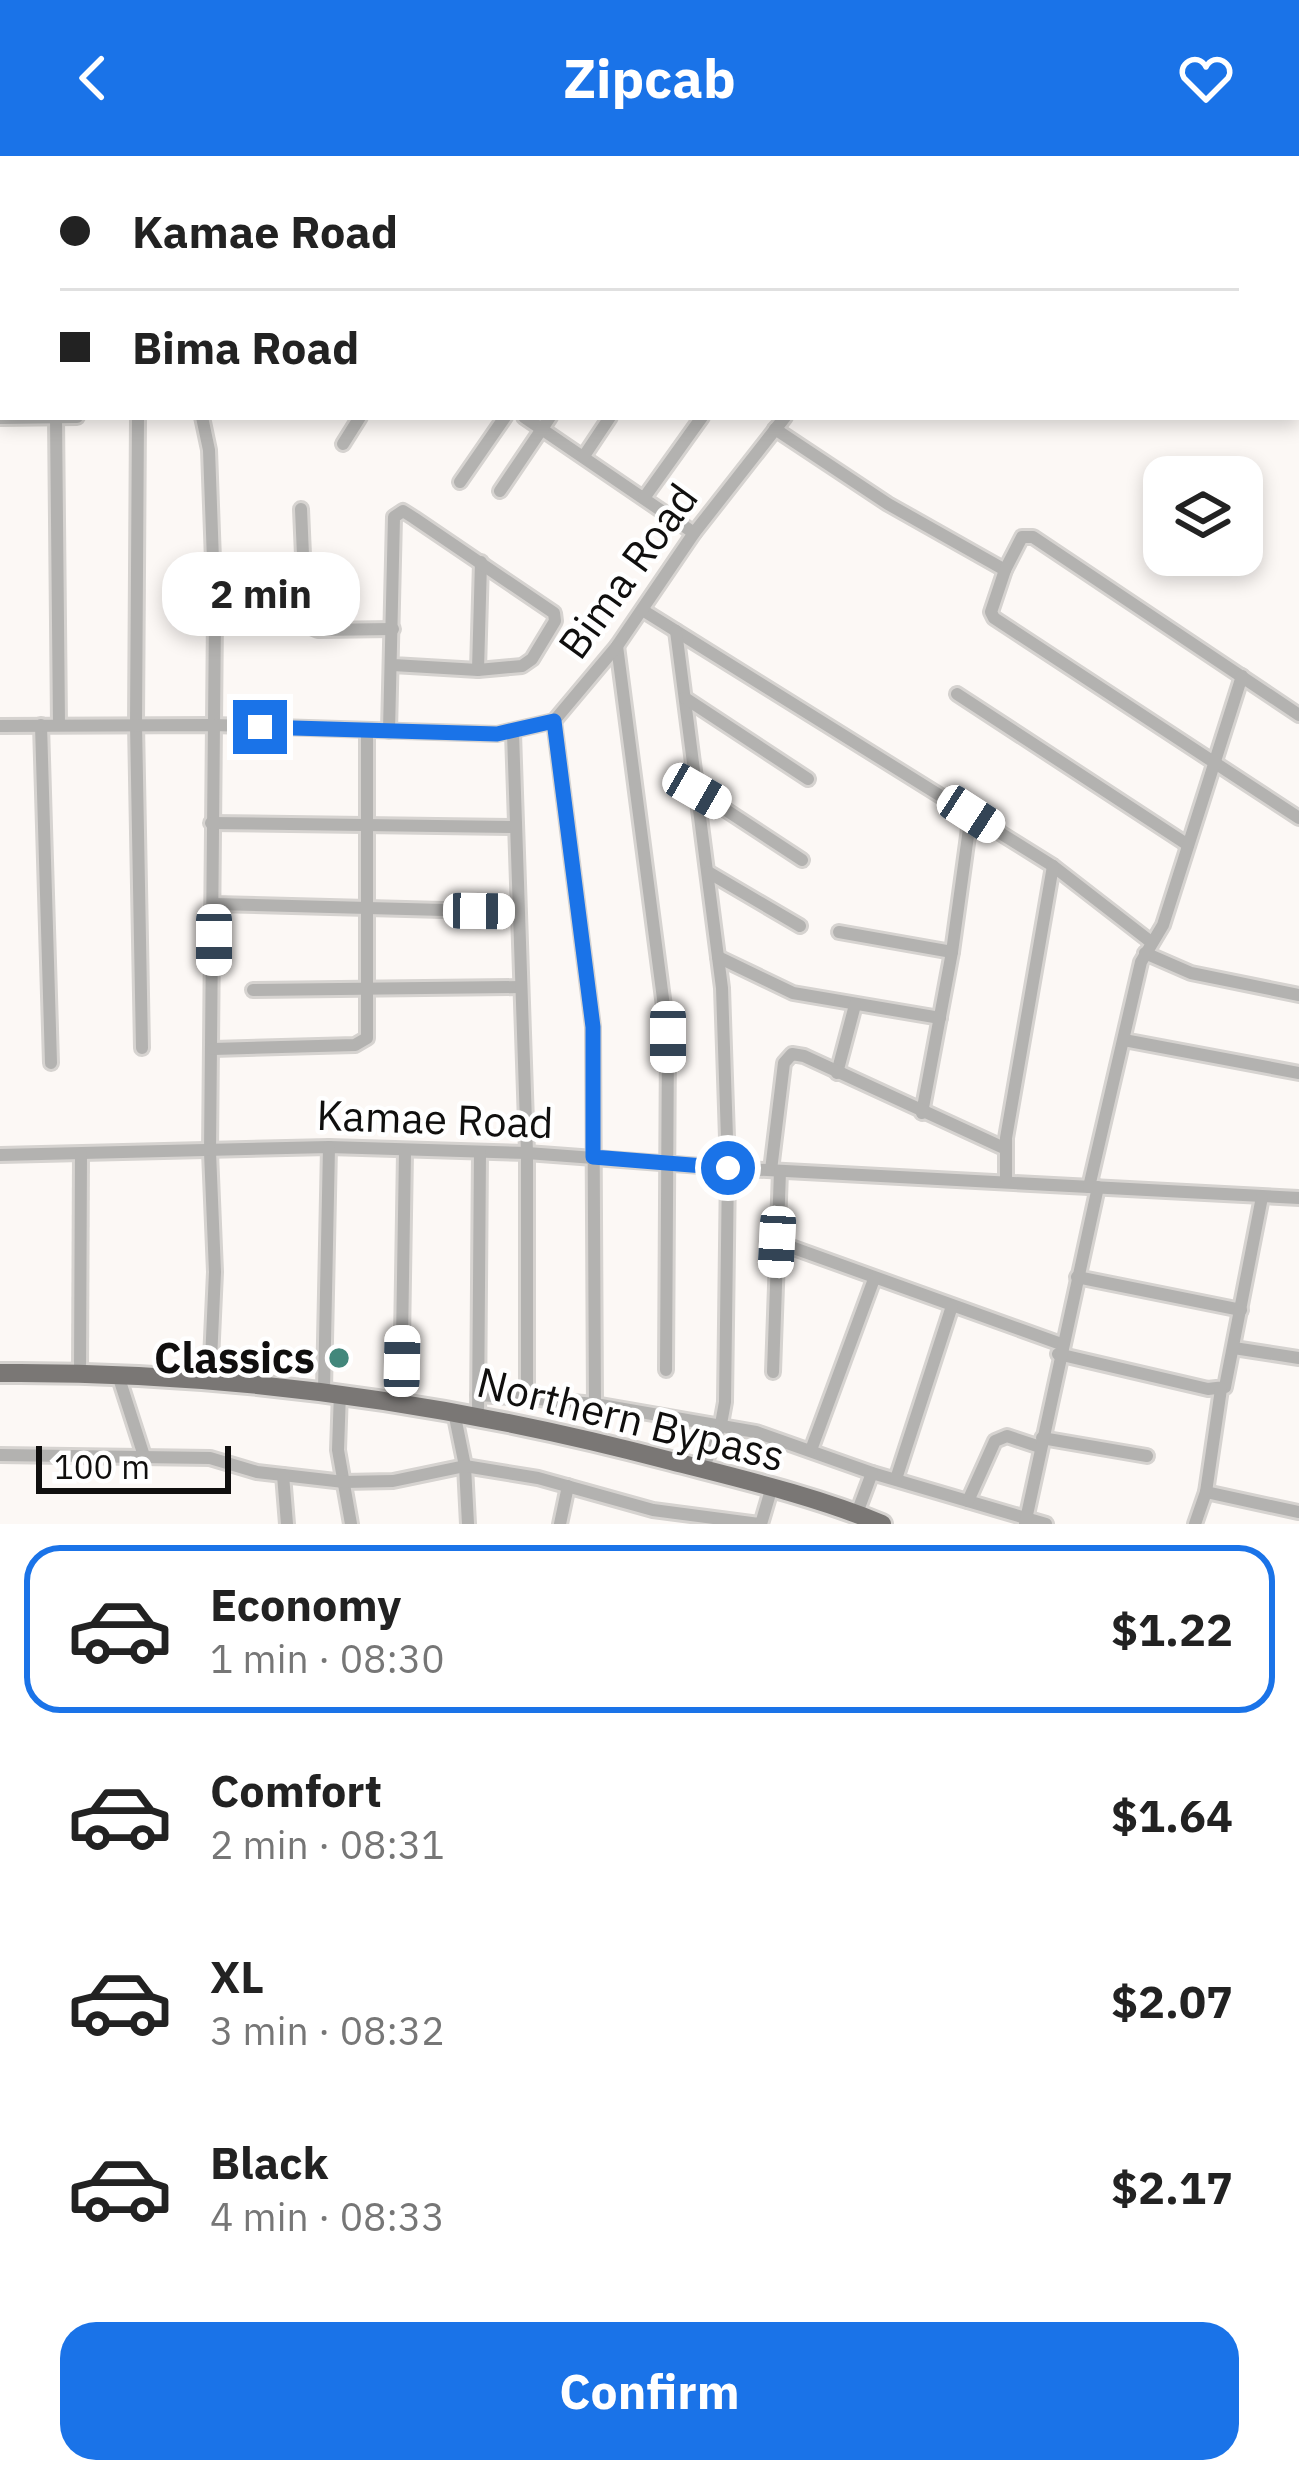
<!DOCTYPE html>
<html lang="en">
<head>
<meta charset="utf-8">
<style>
	:root { --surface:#fff; --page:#f2f2f2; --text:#222; --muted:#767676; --line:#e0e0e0; --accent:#1a73e8 }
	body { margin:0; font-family:"IBM Plex Sans",sans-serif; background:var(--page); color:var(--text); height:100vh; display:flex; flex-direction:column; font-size:45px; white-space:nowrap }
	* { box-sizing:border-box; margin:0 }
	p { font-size:39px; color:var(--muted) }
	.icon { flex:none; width:66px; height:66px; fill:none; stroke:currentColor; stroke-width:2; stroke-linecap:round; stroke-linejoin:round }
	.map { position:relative; height:1368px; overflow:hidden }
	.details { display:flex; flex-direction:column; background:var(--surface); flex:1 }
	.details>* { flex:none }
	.top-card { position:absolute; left:0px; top:0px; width:1299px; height:264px; box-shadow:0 6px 18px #0003; display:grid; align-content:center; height:264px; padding:0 60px; background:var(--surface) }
	.tools { position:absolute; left:1143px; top:300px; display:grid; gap:24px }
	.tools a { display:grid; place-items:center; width:120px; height:120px; border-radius:24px; background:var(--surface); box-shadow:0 6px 18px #0003; font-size:60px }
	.scale { position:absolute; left:36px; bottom:30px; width:195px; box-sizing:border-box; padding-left:12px; border:6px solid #100f0e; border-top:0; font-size:33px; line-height:42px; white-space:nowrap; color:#100f0e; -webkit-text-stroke:9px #fff; paint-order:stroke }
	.end { position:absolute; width:54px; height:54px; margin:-27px; border:15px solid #1a73e8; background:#fff; box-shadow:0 0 0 6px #fff }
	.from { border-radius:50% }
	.bubble { position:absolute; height:84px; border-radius:36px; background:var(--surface); box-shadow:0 6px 18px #0003; font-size:39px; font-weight:700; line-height:84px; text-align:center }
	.car { position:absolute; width:36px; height:72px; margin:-36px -18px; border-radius:15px; box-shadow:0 0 9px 3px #0007; background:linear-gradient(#fff 24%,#345 0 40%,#fff 0 76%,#345 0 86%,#fff 0) }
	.top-card b { display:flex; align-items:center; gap:42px; height:114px; font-size:45px }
	.top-card b+b { border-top:3px solid var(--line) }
	.top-card i { width:30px; height:30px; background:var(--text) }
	ul { padding:21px 0 0; list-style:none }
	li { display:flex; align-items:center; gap:36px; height:168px; margin:0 24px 18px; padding:0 36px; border:6px solid transparent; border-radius:36px }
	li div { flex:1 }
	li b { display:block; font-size:45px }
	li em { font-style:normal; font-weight:700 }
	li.selected { border-color:var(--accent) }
	li>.icon { width:108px; height:108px; stroke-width:1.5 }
	.action { display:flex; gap:24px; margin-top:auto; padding:24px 60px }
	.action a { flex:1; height:138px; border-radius:36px; background:var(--accent); color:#fff; font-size:48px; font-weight:700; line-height:138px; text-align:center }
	header { display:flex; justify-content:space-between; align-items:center; height:156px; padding:0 60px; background:var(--accent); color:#fff; font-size:54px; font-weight:700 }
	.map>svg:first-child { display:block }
</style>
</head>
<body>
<header><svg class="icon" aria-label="back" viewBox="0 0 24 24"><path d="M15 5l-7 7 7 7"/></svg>Zipcab<svg class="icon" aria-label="heart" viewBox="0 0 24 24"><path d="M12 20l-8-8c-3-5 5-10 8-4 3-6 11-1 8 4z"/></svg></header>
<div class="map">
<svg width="1299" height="1368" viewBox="0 0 1299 1368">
	<rect width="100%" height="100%" fill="#fcf8f5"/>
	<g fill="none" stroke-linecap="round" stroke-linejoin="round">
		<g stroke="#d6d3d0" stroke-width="18">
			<g id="minor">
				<path d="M 112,0 L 113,3"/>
				<path d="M 247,0 L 252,3"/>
				<path d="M 403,0 L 407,3"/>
				<path d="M 138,261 L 136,568 L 142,892"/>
				<path d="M 202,261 L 209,294 L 215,460 L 210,996 L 215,1116 L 210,1226"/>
				<path d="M 524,261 L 694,377"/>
				<path d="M 0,262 L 77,261"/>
				<path d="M 56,262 L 59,568"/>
				<path d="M 775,273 L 888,348 L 1005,414"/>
				<path d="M 343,288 L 360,261"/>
				<path d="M 584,300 L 610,261"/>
				<path d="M 460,326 L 505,261"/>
				<path d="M 500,335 L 550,261"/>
				<path d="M 644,342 L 702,261"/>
				<path d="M 301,353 L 306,469 L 318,474 L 393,473"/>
				<path d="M 644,455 L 1053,710 L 1151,786"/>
				<path d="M 676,475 L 722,832 L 728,1012 L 725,1246 L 721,1268 L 703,1313"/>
				<path d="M 617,490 L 668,881 L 666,1214"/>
				<path d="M 478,514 L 481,406"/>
				<path d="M 957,538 L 1188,689"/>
				<path d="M 685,542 L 808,623"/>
				<path d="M 1299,559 L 1033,381 L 1022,381 L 1005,414 L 991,456 L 994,462 L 1299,662"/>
				<path d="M 554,565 L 593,871 L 595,1248"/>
				<path d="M 41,569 L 51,907"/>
				<path d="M 0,570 L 213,569 L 497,578 L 554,565 L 617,490 L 694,377 L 785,261"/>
				<path d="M 389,575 L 394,361 L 403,355 L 414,362 L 554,457 L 555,465 L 532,503 L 522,510 L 478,514 L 393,509"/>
				<path d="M 697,635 L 802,704"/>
				<path d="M 211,667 L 514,671"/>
				<path d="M 708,716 L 800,770"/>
				<path d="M 214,748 L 517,756"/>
				<path d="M 839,776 L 952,796"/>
				<path d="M 1145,797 L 1191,817 L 1299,839"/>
				<path d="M 718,801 L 793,837 L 940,862"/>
				<path d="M 253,834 L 520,831"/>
				<path d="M 1124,884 L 1299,917"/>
				<path d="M 213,893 L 355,889 L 367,882 L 367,575"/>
				<path d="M 837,917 L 855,849"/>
				<path d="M 922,957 L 952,796 L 971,658"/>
				<path d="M 0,999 L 329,991 L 527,997 L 728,1012 L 1299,1042"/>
				<path d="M 771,1014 L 784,907 L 792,898 L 804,900 L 1006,993"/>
				<path d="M 1006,1024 L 1006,982 L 1053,710"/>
				<path d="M 1089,1031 L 1141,806 L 1163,769 L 1242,520"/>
				<path d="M 777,1086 L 1061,1188"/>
				<path d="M 1077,1121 L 1241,1154"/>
				<path d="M 1234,1192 L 1299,1202"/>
				<path d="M 1058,1198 L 1208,1233 L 1225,1231 L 1262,1041"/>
				<path d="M 80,1216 L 81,998"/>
				<path d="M 773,1216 L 780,1015"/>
				<path d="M 118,1219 L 144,1300"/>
				<path d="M 324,1234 L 329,991"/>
				<path d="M 340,1236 L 338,1294 L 351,1368"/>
				<path d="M 478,1239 L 527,1242 L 527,997 L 513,577"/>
				<path d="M 527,1242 L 595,1248 L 756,1276 L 872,1317 L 1046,1368"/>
				<path d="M 401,1247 L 405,996"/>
				<path d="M 454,1256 L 465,1310 L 468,1368"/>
				<path d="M 478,1260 L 480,996"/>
				<path d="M 1042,1282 L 1147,1300"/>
				<path d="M 811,1294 L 874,1123"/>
				<path d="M 0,1299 L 210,1302 L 257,1316 L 344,1326 L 393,1325 L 465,1310 L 538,1322 L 653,1354 L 759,1368"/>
				<path d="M 283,1319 L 287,1368"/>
				<path d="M 896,1323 L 952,1150"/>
				<path d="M 1206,1336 L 1298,1356"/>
				<path d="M 968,1345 L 995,1285 L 1007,1280 L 1040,1291"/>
				<path d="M 857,1357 L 872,1317"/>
				<path d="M 560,1368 L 568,1330"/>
				<path d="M 761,1368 L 771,1334"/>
				<path d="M 1025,1368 L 1098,1031"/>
				<path d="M 1195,1368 L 1206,1336 L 1221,1233"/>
			</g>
		</g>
		<g stroke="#d6d3d0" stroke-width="24">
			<path id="primary" d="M 0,1217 C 227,1215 452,1247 671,1305 C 741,1323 815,1340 882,1368"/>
		</g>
		<use href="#minor" stroke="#b3b2b0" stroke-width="12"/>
		<use href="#primary" stroke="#7a7775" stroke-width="18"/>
	</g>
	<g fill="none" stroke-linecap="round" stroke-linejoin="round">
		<path stroke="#1a73e8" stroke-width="15" d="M 260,571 L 497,578 L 554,565 L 593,871 L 593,1001 L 728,1012"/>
	</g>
	<circle fill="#42877b" stroke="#fff" stroke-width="4.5" cx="339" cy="1202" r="12"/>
	<g text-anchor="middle" stroke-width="9" stroke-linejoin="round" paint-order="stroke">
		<g font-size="42" fill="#100f0e" stroke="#fff">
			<text transform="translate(628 415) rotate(-54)" y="15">Bima Road</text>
			<text transform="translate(435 963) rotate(2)" y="15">Kamae Road</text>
			<text transform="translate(631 1263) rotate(14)" y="15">Northern Bypass</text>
		</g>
		<g font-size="42" font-weight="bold" fill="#100f0e" stroke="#fff" text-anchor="end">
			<text x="315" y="1217">Classics</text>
		</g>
	</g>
</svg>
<div class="tools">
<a><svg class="icon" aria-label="layers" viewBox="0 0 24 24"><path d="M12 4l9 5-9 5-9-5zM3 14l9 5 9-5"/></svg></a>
</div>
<div class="scale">100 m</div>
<i class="end from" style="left:728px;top:1012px"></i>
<i class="end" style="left:260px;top:571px"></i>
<div class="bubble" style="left:162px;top:396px;width:198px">2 min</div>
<i class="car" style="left:697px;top:635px;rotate:120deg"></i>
<i class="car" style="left:971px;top:658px;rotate:123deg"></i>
<i class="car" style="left:479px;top:755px;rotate:91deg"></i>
<i class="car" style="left:214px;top:784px;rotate:180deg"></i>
<i class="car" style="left:668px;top:881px;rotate:180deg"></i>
<i class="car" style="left:777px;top:1086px;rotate:183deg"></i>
<i class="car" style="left:402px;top:1205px;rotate:1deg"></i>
<div class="top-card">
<b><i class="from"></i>Kamae Road</b>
<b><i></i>Bima Road</b>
</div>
</div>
<section class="details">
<ul>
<li class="selected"><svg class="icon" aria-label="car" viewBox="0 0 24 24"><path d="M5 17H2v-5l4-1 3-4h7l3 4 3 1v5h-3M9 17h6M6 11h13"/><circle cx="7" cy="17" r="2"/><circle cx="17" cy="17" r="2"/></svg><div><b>Economy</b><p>1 min · 08:30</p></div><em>$1.22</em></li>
<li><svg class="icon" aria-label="car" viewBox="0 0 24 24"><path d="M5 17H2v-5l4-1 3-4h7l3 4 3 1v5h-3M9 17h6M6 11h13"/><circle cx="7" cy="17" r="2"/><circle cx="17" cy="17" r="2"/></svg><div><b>Comfort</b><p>2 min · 08:31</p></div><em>$1.64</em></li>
<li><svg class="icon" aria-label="car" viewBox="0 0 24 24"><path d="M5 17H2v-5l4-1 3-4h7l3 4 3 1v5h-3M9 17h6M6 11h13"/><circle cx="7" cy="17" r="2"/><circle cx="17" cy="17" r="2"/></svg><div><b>XL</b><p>3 min · 08:32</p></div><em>$2.07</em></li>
<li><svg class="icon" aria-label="car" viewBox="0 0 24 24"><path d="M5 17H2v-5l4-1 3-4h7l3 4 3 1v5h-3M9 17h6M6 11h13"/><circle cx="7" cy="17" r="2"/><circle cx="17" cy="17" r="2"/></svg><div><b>Black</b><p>4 min · 08:33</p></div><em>$2.17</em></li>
</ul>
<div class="action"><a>Confirm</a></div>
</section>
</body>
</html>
